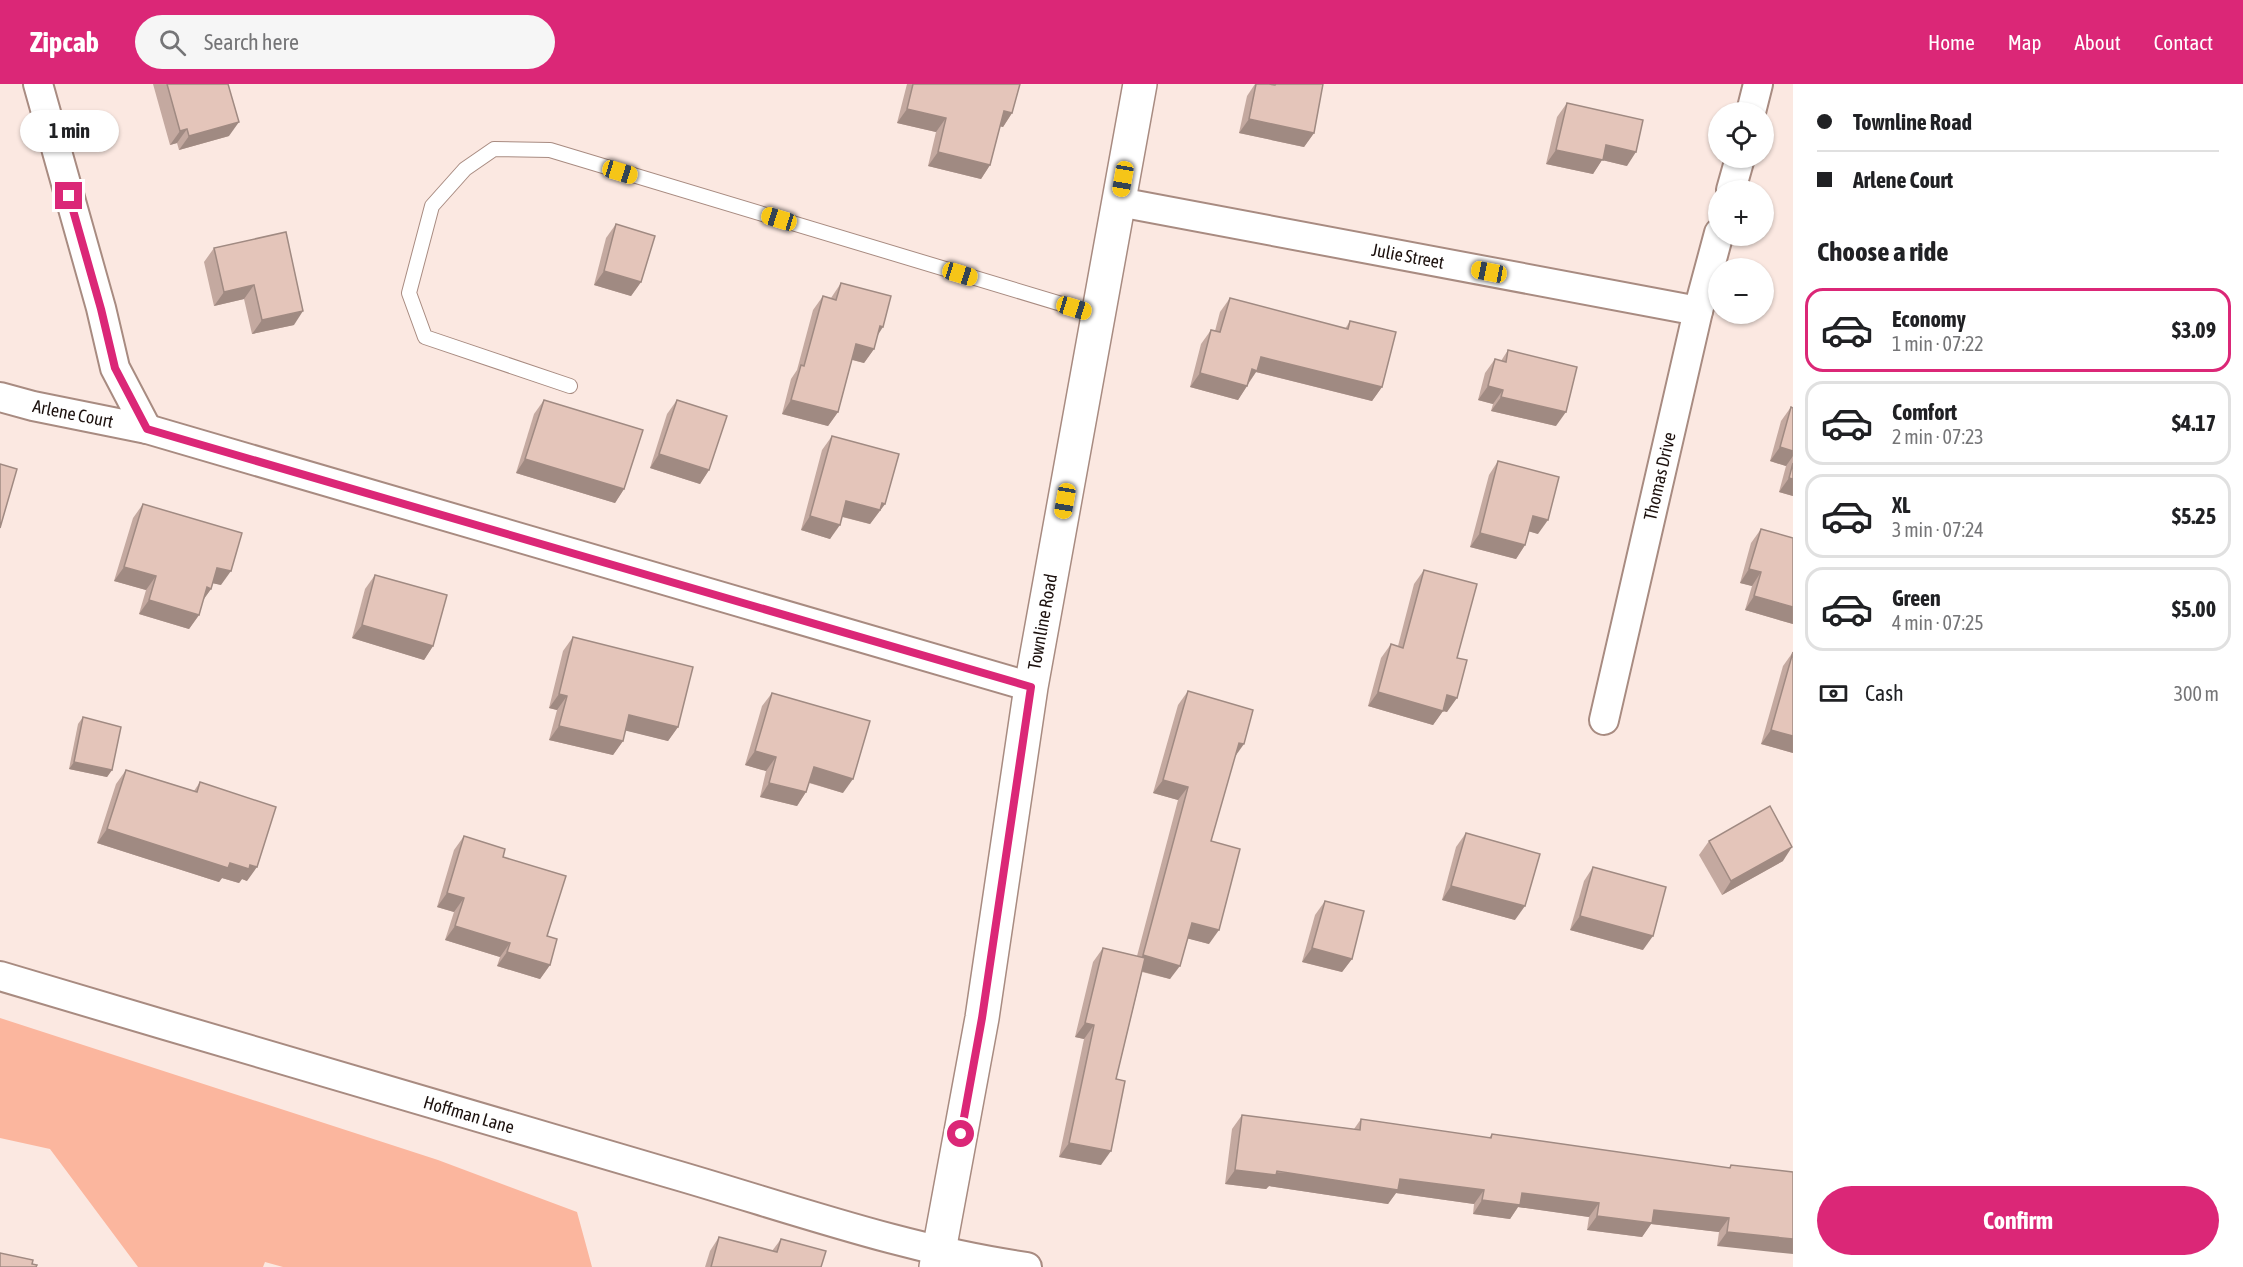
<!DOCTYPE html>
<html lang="en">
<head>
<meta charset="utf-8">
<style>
	:root { --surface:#fff; --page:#f6f6f6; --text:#202124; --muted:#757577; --line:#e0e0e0; --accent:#db2777 }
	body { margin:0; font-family:"Asap Condensed",sans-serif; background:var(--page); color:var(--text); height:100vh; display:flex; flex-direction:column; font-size:22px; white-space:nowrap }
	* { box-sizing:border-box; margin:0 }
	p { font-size:20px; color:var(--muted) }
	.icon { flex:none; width:33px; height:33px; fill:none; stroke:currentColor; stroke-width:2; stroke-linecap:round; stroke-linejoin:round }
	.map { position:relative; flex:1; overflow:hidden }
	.details { display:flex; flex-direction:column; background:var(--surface); width:450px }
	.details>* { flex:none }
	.hud { display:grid; align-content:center; height:132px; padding:0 24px; background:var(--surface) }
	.buttons { position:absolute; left:1708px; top:18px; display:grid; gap:12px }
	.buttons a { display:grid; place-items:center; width:66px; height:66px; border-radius:50%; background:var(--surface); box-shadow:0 2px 4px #0004; font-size:30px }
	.end { position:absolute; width:27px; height:27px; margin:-14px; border:8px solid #db2777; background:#fff; box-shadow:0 0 0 3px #fff }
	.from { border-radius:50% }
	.bubble { position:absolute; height:42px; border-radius:21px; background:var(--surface); box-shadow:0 2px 4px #0004; font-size:20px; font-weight:700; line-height:42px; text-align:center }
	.car { position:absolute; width:18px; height:36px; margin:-18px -9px; border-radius:8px; box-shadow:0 0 4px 2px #0007; background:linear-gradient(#f5c518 24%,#345 0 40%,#f5c518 0 76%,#345 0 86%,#f5c518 0) }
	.hud b { display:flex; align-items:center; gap:21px; height:57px; font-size:22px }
	.hud b+b { border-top:2px solid var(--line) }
	.hud i { width:15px; height:15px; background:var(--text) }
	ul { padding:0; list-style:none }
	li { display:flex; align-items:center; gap:18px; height:84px; margin:0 12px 9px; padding:0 12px; border:3px solid var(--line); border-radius:18px }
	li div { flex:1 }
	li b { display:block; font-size:22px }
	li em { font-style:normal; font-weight:700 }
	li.active { border-color:var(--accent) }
	li>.icon { width:54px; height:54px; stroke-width:1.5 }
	h2 { padding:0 24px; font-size:27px; line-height:72px }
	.pay { display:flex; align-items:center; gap:15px; height:66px; padding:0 24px; font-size:22px }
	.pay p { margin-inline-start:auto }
	.cta { display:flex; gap:12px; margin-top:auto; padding:12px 24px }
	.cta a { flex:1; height:69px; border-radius:36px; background:var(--accent); color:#fff; font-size:24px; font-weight:700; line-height:69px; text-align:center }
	header { display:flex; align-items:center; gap:36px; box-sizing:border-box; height:84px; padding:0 30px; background:var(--accent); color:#fff }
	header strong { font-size:28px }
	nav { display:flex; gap:33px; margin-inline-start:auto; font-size:21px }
	.search { width:420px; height:54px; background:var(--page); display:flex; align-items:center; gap:15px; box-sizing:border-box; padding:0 21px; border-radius:33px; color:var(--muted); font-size:22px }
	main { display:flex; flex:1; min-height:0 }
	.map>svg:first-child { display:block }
</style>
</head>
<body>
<header>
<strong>Zipcab</strong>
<div class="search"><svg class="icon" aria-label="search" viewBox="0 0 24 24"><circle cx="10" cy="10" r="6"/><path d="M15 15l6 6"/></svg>Search here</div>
<nav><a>Home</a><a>Map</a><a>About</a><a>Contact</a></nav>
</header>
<main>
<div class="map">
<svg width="1793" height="1183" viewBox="0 0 1793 1183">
	<rect width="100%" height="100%" fill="#fbe8e1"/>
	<path fill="#fbb69e" d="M 0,934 L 438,1076 L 577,1128 L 592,1183 L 283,1183 L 265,1178 L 263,1183 L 138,1183 L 50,1065 L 0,1054 Z"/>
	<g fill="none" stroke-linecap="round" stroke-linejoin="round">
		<g stroke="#a88b81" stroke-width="16">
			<path id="lane" d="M 570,302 L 425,253 L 409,209 L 432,122 L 465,85 L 494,65 L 550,66 L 1098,231"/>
		</g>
		<g stroke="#a88b81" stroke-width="32">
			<g id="street">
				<path d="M 1751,28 L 1758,0"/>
				<path d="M 1731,106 L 1740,74"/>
				<path id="s1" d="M 1119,118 L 1698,227"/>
				<path id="s2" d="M 0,313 L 33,322 L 147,345 L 115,284 L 101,224 L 38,0"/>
				<path d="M 147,345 L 1031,603"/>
				<path id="s3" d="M 1604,636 L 1698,227 L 1719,149"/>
				<path id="s4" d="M 0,892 C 223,958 446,1025 669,1089 C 787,1123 906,1166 1027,1183"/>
			</g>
		</g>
		<g stroke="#a88b81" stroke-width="36">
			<g id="secondary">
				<path id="s5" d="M 936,1183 L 982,934 L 1031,603 L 1140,0"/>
			</g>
		</g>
		<use href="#lane" stroke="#fff" stroke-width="14"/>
		<use href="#street" stroke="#fff" stroke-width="28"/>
		<use href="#secondary" stroke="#fff" stroke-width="33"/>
	</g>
	<g fill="#c4a9a0">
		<path d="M 153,0 L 228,0 L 229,52 L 179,66 L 177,59 L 170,61 Z"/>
		<path d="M 907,0 L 1020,0 L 1012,29 L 1003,43 L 1000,42 L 990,81 L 981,95 L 928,82 L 936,48 L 897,39 Z"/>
		<path d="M 1255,0 L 1323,0 L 1314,49 L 1304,63 L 1239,49 L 1247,12 Z"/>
		<path d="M 1567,19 L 1627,82 L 1602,76 L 1593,90 L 1546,80 L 1557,33 Z"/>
		<path d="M 616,140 L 641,198 L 631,212 L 594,201 L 606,154 Z"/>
		<path d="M 286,148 L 294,241 L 252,250 L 244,215 L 214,222 L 204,178 L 214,164 Z"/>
		<path d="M 841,199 L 877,251 L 874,265 L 864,279 L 852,276 L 838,328 L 828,342 L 782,330 L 791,295 L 797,286 L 813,226 L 823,212 L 831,214 Z"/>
		<path d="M 1230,214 L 1345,245 L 1350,237 L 1382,303 L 1372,317 L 1256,288 L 1238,316 L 1190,303 L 1201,260 L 1211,246 L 1215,247 L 1220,228 Z"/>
		<path d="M 1508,266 L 1556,342 L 1491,327 L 1493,320 L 1478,316 L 1485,289 L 1495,275 L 1501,277 Z"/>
		<path d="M 544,316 L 624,405 L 615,419 L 516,389 L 534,330 Z"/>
		<path d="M 677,316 L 709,386 L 700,400 L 650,384 L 667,330 Z"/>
		<path d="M 1791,323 L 1793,324 L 1793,412 L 1779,408 L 1786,382 L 1770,377 L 1781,337 Z"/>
		<path d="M 832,352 L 885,420 L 870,440 L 842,433 L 830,455 L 801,446 L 822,366 Z"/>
		<path d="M 1498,377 L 1538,450 L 1529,447 L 1525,461 L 1516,475 L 1470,463 L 1489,391 Z"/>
		<path d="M 143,420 L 221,501 L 213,499 L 211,505 L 203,516 L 199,531 L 189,545 L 139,530 L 146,506 L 114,497 L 133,434 Z"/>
		<path d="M 1761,445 L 1793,454 L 1793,540 L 1745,526 L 1752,502 L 1740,499 L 1751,459 Z"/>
		<path d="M 1424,486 L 1457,574 L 1447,628 L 1443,627 L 1433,641 L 1368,622 L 1381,574 L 1391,560 L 1398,562 L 1414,500 Z"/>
		<path d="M 375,491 L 433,562 L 424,576 L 352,554 L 365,505 Z"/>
		<path d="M 573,553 L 678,643 L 668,657 L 625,646 L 623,657 L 613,671 L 549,656 L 557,626 L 549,624 L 563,567 Z"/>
		<path d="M 1793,568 L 1793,669 L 1761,660 L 1783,582 Z"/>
		<path d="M 1188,607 L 1235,672 L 1211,757 L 1209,860 L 1187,854 L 1170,895 L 1142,888 L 1116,995 L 1101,1081 L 1059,1073 L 1084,955 L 1075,953 L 1093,878 L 1103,864 L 1137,872 L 1178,716 L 1153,709 L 1178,621 Z"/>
		<path d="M 772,609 L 843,709 L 809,699 L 806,708 L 797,722 L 760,713 L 766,687 L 745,681 L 762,622 Z"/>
		<path d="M 83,633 L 112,686 L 107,693 L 69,685 L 78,640 Z"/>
		<path d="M 126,686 L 194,707 L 200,698 L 247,797 L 242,795 L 239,799 L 222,794 L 219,798 L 97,759 L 116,700 Z"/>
		<path d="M 1466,749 L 1515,836 L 1442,816 L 1456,763 Z"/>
		<path d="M 464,752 L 503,773 L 547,852 L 550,881 L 540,895 L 497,882 L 500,873 L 445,856 L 454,828 L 437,823 L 454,766 Z"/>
		<path d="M 1709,757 L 1783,777 L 1722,811 L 1699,771 Z"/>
		<path d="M 1593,783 L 1643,866 L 1570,846 L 1584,797 Z"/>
		<path d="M 1325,817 L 1352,875 L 1342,888 L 1302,878 L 1315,831 Z"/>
		<path d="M 1242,1031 L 1354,1045 L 1361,1035 L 1489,1054 L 1492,1050 L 1729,1084 L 1731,1081 L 1793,1088 L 1717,1162 L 1719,1148 L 1651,1140 L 1642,1153 L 1587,1146 L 1589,1133 L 1518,1123 L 1510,1135 L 1473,1130 L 1474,1120 L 1396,1109 L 1388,1120 L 1269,1102 L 1266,1105 L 1225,1100 L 1232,1045 Z"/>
		<path d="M 719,1153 L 772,1167 L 781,1155 L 821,1183 L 705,1183 L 710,1167 Z"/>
	</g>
	<g fill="#a08a82">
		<path d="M 907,25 L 946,34 L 936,48 L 897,39 Z"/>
		<path d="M 1004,27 L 1012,29 L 1003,43 L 994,41 Z"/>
		<path d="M 1249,35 L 1314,49 L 1304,63 L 1239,49 Z"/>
		<path d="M 239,38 L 229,52 L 179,66 L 189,52 Z"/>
		<path d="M 187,45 L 177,59 L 170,61 L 180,47 Z"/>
		<path d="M 1606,61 L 1636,68 L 1627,82 L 1602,76 L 1593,90 L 1546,80 L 1556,66 Z"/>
		<path d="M 938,68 L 990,81 L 981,95 L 928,82 Z"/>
		<path d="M 604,187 L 641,198 L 631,212 L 594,201 Z"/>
		<path d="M 254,201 L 244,215 L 214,222 L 224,208 Z"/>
		<path d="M 303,227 L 294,241 L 252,250 L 262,236 Z"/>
		<path d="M 880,242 L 883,243 L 874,257 Z"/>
		<path d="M 856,260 L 874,265 L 864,279 L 846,274 Z"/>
		<path d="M 1261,273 L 1382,303 L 1372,317 L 1256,288 L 1247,301 L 1242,299 Z"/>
		<path d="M 1200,289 L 1247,302 L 1238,316 L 1190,303 Z"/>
		<path d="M 1488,302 L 1503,306 L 1493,320 L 1478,316 Z"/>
		<path d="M 1501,313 L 1566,328 L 1556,342 L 1491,327 Z"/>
		<path d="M 791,316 L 838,328 L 828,342 L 782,330 Z"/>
		<path d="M 1780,363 L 1793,367 L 1793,372 L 1786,382 L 1770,377 Z"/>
		<path d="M 659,370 L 709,386 L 700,400 L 650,384 Z"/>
		<path d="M 525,375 L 624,405 L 615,419 L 516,389 Z"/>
		<path d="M 1789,394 L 1793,395 L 1793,412 L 1779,408 Z"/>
		<path d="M 846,417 L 882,419 L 885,420 L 870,440 L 836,431 Z"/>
		<path d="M 810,432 L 840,441 L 830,455 L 801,446 Z"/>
		<path d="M 1533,432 L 1548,436 L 1538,450 L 1524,446 Z"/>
		<path d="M 1480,449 L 1525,461 L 1516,475 L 1470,463 Z"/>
		<path d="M 124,483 L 156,492 L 146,506 L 114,497 Z"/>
		<path d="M 217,484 L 231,487 L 221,501 L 207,498 Z"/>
		<path d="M 1749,485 L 1761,488 L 1752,502 L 1740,499 Z"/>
		<path d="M 207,503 L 211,505 L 201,519 Z"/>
		<path d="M 1754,512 L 1793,523 L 1793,540 L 1745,526 Z"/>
		<path d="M 149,516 L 199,531 L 189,545 L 139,530 Z"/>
		<path d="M 362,541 L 433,562 L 424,576 L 352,554 Z"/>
		<path d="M 1378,608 L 1447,611 L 1457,614 L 1447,628 L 1443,627 L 1433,641 L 1368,622 Z"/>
		<path d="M 559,610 L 567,612 L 557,626 L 549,624 Z"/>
		<path d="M 629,631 L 678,643 L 668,657 L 619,645 Z"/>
		<path d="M 559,642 L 623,657 L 613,671 L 549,656 Z"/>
		<path d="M 1771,646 L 1793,652 L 1793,669 L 1761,660 Z"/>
		<path d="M 1239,659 L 1244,660 L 1234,674 Z"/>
		<path d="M 755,667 L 776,673 L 766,687 L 745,681 Z"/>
		<path d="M 74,678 L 112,686 L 107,693 L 69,685 Z"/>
		<path d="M 814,683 L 853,695 L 843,709 L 804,697 Z"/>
		<path d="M 1163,696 L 1188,703 L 1178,716 L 1153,709 Z"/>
		<path d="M 769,699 L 806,708 L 797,722 L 760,713 Z"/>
		<path d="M 107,745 L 230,779 L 250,781 L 257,783 L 247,797 L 242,795 L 239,799 L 222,794 L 219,798 L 97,759 Z"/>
		<path d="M 1792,763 L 1783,777 L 1722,811 L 1731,797 Z"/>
		<path d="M 1451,802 L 1525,822 L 1515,836 L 1442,816 Z"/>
		<path d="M 447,809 L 464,814 L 454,828 L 437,823 Z"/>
		<path d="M 1580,832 L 1653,852 L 1643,866 L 1570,846 Z"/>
		<path d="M 1192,839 L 1219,846 L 1209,860 L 1182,853 Z"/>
		<path d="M 455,842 L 510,859 L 500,873 L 445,856 Z"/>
		<path d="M 1312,864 L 1352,875 L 1342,888 L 1302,878 Z"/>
		<path d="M 507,868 L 550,881 L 540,895 L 497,882 Z"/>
		<path d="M 1143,871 L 1180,882 L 1170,895 L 1133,885 Z"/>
		<path d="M 1085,939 L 1094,941 L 1084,955 L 1075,953 Z"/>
		<path d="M 1069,1059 L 1111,1067 L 1101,1081 L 1059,1073 Z"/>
		<path d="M 1235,1086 L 1400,1095 L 1484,1106 L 1474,1120 L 1396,1109 L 1388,1120 L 1269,1102 L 1266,1105 L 1225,1100 Z"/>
		<path d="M 1522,1109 L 1599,1119 L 1589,1133 L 1518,1123 L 1510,1135 L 1473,1130 L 1482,1116 Z"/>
		<path d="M 1654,1126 L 1729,1134 L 1719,1148 L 1651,1140 L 1642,1153 L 1587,1146 L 1597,1132 Z"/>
		<path d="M 1727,1148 L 1793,1155 L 1793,1170 L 1717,1162 Z"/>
	</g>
	<g fill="#e4c5ba" stroke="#a08a82" stroke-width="1.5">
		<path d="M 167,0 L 228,0 L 239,38 L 189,52 L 187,45 L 180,47 Z"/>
		<path d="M 913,0 L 1020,0 L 1012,29 L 1004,27 L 990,81 L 938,68 L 946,34 L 907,25 Z"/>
		<path d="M 1256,0 L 1269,0 L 1275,1 L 1276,0 L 1323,0 L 1314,49 L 1249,35 Z"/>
		<path d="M 1567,19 L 1643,36 L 1636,68 L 1606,61 L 1603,76 L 1556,66 Z"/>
		<path d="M 616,140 L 655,152 L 641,198 L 604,187 Z"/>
		<path d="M 286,148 L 303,227 L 262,236 L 254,201 L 224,208 L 214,164 Z"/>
		<path d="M 841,199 L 891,212 L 883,243 L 880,242 L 874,265 L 856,260 L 838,328 L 791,316 L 801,281 L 804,282 L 823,212 L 836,216 Z"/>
		<path d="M 1230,214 L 1348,245 L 1350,237 L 1396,248 L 1382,303 L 1261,273 L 1257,287 L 1252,285 L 1247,302 L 1200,289 L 1211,246 L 1220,248 Z"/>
		<path d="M 1508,266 L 1577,283 L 1566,328 L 1501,313 L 1503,306 L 1488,302 L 1495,275 L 1506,278 Z"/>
		<path d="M 544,316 L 643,346 L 624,405 L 525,375 Z"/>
		<path d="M 677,316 L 727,332 L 709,386 L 659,370 Z"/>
		<path d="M 1791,323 L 1793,324 L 1793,367 L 1780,363 Z"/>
		<path d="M 832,352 L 899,370 L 885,420 L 882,419 L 880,426 L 846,417 L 840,441 L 810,432 Z"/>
		<path d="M 1498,377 L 1559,393 L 1548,436 L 1533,432 L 1525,461 L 1480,449 Z"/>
		<path d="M 1793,379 L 1793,395 L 1789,394 Z"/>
		<path d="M 0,380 L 17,385 L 0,444 Z"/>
		<path d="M 143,420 L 242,449 L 231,487 L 217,484 L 211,505 L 207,503 L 199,531 L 149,516 L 156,492 L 124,483 Z"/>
		<path d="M 1761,445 L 1793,454 L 1793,523 L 1754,512 L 1761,488 L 1749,485 Z"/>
		<path d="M 1424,486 L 1477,500 L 1457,574 L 1467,576 L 1457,614 L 1447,611 L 1443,627 L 1378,608 L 1391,560 L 1403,564 Z"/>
		<path d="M 375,491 L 447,511 L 433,562 L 362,541 Z"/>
		<path d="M 573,553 L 693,583 L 678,643 L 629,631 L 623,657 L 559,642 L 567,612 L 559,610 Z"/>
		<path d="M 1793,568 L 1793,652 L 1771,646 Z"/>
		<path d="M 1188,607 L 1253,626 L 1244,660 L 1239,659 L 1211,757 L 1240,765 L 1219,846 L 1192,839 L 1180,882 L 1143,871 L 1188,703 L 1163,696 Z"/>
		<path d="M 772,609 L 870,637 L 853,695 L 814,683 L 806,708 L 769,699 L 776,673 L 755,667 Z"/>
		<path d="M 83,633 L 121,643 L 112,686 L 74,678 Z"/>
		<path d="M 126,686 L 197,708 L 200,698 L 276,723 L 257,783 L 250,781 L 249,785 L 230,779 L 228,784 L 107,745 Z"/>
		<path d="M 1770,722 L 1792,763 L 1731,797 L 1709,757 Z"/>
		<path d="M 1466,749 L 1540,770 L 1525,822 L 1451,802 Z"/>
		<path d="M 464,752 L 505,765 L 503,773 L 566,792 L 547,852 L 557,855 L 550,881 L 507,868 L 510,859 L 455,842 L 464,814 L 447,809 Z"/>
		<path d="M 1593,783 L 1666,803 L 1653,852 L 1580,832 Z"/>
		<path d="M 1325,817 L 1364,827 L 1352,875 L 1312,864 Z"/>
		<path d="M 1103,864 L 1145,874 L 1116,995 L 1125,997 L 1111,1067 L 1069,1059 L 1094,941 L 1085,939 Z"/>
		<path d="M 1242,1031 L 1360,1046 L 1361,1035 L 1491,1054 L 1492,1050 L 1730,1084 L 1731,1081 L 1793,1088 L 1793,1155 L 1727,1148 L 1729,1134 L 1654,1126 L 1652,1139 L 1597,1132 L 1599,1119 L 1522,1109 L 1520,1121 L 1482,1116 L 1484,1106 L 1400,1095 L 1398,1106 L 1277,1087 L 1276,1091 L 1235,1086 Z"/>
		<path d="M 719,1153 L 777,1168 L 781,1155 L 826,1167 L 821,1183 L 711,1183 Z"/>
		<path d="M 0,1169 L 33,1176 L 32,1180 L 37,1181 L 36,1183 L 0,1183 Z"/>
	</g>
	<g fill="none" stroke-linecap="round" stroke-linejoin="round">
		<path stroke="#db2777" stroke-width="8" d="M 69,112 L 101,225 L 115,284 L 147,345 L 1031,603 L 982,934 L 961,1050"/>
	</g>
	<g text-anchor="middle" stroke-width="6" stroke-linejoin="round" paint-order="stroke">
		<g font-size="18" fill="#1c110e" stroke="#fff">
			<text dy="6" stroke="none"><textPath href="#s1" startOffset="294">Julie Street</textPath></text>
			<text dy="6" stroke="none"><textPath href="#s2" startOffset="75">Arlene Court</textPath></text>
			<text dy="6" stroke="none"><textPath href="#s3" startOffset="250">Thomas Drive</textPath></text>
			<text dy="6" stroke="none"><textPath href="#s5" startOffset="654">Townline Road</textPath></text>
			<text dy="6" stroke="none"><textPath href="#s4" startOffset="489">Hoffman Lane</textPath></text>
		</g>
	</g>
</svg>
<div class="buttons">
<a><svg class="icon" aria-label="locate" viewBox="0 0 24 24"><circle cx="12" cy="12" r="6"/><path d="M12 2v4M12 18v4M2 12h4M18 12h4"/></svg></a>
<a>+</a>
<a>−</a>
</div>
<i class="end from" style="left:961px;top:1050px"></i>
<i class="end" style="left:69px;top:112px"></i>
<div class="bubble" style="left:20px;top:26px;width:99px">1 min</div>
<i class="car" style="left:620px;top:88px;rotate:107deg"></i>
<i class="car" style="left:1123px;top:95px;rotate:190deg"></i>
<i class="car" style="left:779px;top:135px;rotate:287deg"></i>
<i class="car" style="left:1489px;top:188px;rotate:281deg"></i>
<i class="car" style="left:960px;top:190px;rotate:107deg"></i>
<i class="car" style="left:1074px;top:224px;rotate:107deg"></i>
<i class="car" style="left:1065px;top:417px;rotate:190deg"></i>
</div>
<section class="details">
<div class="hud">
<b><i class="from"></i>Townline Road</b>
<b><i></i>Arlene Court</b>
</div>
<h2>Choose a ride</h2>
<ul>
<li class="active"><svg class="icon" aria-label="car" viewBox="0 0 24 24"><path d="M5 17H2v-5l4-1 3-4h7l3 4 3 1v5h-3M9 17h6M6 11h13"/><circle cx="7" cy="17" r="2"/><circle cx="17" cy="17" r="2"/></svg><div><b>Economy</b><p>1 min · 07:22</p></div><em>$3.09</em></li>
<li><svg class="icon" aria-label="car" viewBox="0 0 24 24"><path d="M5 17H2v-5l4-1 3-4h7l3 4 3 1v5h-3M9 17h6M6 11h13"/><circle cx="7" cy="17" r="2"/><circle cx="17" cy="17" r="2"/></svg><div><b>Comfort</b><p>2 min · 07:23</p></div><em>$4.17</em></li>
<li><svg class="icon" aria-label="car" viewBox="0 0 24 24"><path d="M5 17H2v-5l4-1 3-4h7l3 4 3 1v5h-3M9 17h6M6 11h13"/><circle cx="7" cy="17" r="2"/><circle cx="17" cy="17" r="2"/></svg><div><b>XL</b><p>3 min · 07:24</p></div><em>$5.25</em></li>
<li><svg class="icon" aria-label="car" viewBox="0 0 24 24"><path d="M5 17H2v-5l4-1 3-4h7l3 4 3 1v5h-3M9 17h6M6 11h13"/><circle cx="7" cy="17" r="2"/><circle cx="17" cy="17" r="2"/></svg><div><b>Green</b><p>4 min · 07:25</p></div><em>$5.00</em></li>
</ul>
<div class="pay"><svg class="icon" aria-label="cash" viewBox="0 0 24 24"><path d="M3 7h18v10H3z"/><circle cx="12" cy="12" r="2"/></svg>Cash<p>300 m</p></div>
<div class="cta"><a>Confirm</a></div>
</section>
</main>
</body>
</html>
